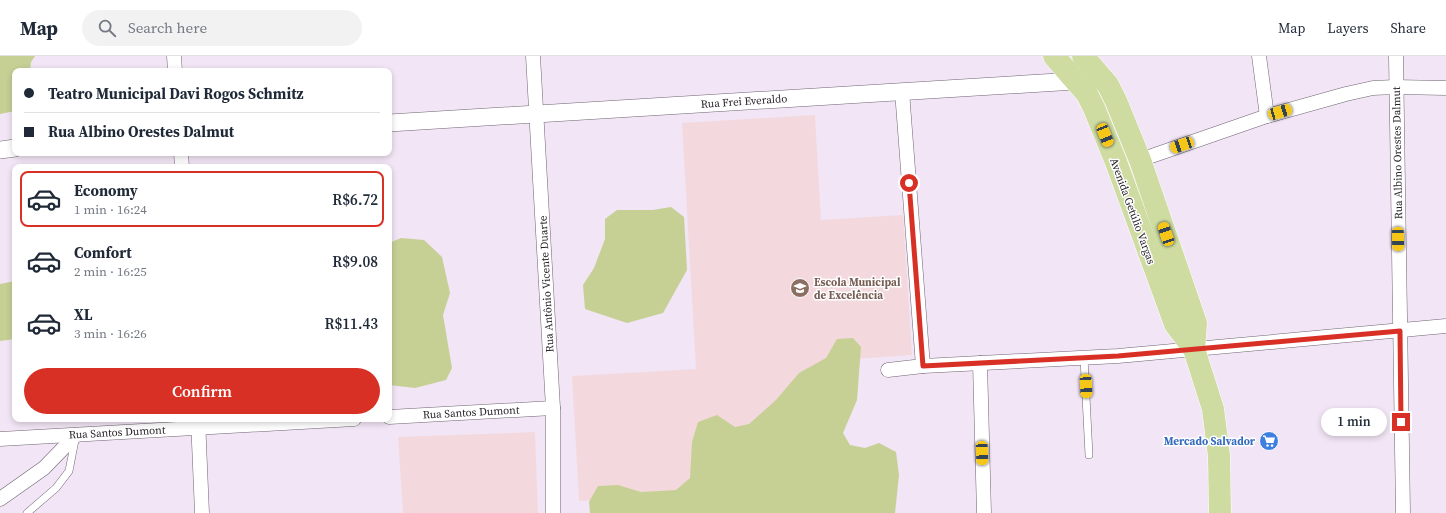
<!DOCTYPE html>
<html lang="en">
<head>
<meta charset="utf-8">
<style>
	:root { --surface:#fff; --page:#f2f2f3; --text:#1f2937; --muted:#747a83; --line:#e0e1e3; --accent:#d93025 }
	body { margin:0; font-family:"Source Serif 4",serif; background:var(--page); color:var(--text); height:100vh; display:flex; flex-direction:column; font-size:15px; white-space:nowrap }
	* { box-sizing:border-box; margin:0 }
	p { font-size:13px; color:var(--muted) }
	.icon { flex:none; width:22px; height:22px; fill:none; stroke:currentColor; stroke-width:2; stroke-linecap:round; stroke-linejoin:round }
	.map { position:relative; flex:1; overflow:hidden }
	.side { position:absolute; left:12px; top:108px; width:380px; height:258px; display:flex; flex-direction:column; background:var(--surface); border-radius:8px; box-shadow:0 2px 6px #0003 }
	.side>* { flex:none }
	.hud { position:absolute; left:12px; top:12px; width:380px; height:88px; border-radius:8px; box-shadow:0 2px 6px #0003; display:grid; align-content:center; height:88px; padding:0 12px; background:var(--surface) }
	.end { position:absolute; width:18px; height:18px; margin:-9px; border:5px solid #d93025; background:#fff; box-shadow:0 0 0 2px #fff }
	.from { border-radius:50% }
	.bubble { position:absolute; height:28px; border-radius:14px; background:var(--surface); box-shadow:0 2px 6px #0003; font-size:13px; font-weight:600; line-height:28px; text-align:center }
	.car { position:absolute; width:12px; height:24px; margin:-12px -6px; border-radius:5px; box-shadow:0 0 3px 1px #0007; background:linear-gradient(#f5c518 24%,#345 0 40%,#f5c518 0 76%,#345 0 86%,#f5c518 0) }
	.hud b { display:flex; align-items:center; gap:14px; height:38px; font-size:15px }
	.hud b+b { border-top:1px solid var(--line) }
	.hud i { width:10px; height:10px; background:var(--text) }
	ul { padding:7px 0 0; list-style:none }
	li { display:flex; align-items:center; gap:12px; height:56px; margin:0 8px 6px; padding:0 4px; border:2px solid transparent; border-radius:8px }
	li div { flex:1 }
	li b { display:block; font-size:15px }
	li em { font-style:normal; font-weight:600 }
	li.active { border-color:var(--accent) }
	li>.icon { width:36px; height:36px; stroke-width:1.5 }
	.action { display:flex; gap:8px; margin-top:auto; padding:8px 12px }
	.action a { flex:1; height:46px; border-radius:24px; background:var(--accent); color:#fff; font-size:16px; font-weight:600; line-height:46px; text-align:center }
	header { display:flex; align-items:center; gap:24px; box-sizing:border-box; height:56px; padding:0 20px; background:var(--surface); border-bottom:1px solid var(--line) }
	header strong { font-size:19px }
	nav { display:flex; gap:22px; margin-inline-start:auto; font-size:14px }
	.search { width:280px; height:36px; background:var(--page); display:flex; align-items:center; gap:10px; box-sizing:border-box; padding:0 14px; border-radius:22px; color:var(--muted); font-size:15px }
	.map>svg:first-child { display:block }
</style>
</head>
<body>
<header>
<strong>Map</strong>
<div class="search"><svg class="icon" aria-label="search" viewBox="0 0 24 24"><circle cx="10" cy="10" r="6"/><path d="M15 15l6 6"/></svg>Search here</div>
<nav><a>Map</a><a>Layers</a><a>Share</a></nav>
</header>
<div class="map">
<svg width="1446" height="457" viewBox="0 0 1446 457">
	<rect width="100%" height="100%" fill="#f2e5f5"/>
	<g fill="#f3d9de">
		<path d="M 815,59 L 821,164 L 903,159 L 912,299 L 855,303 L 700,438 L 579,445 L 572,320 L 696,313 L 682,67 Z"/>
		<path d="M 535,376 L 538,457 L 403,457 L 398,381 Z"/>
	</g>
	<g fill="#c6d095">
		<path d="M 0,0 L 35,0 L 31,6 L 30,15 L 15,15 L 15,55 L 0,58 Z"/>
		<path d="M 671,151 L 684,161 L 687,214 L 663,257 L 627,267 L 585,253 L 583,229 L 594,212 L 605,183 L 605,163 L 617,154 L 653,154 Z"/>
		<path d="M 401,182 L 424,184 L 442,201 L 450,237 L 443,259 L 452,312 L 446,324 L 415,332 L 389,329 L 389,187 Z"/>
		<path d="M 15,225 L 15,283 L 0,285 L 0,228 Z"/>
		<path d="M 853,282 L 861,291 L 857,344 L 843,377 L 850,389 L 865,392 L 879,387 L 896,396 L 899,419 L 895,457 L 590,457 L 589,446 L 598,430 L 618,429 L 641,436 L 676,434 L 690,422 L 692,386 L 698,366 L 717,359 L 735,371 L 749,368 L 776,344 L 799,317 L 826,302 L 837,283 Z"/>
	</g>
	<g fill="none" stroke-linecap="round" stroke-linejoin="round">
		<g stroke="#6f6472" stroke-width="8">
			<g id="service">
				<path d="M 1084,302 L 1089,399"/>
				<path d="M 27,457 L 56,432 L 69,415 L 75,384"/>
			</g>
		</g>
		<g stroke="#6f6472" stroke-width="15">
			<g id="minor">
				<path d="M 174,0 L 175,15"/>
				<path d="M 533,0 L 553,352 L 553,457"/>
				<path d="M 1259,0 L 1267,60"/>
				<path d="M 1396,0 L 1403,457"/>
				<path d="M 902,35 L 923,310"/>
				<path d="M 181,97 L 182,111"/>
				<path d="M 1140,104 L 1267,60 L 1346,38 L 1373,32 L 1395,31 L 1446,32"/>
				<path d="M 980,307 L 984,457"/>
				<path d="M 888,314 L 923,310 L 1118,300 L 1446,270"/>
				<path d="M 389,361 L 553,352"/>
				<path d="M 198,363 L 202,457"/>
				<path d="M 0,383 L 354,363"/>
				<path d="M 0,443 L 44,412 L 76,379"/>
			</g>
		</g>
		<g stroke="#6f6472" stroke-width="18">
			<g id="tertiary">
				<path d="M 389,67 L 1075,25 L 1083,22"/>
				<path d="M 0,94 L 15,92"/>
			</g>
		</g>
		<g stroke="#fff" stroke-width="23">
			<g id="primary">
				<path d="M 1054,0 L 1087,38 L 1094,52 L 1116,106 L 1175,268 L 1194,293 L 1213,353 L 1219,400 L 1220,457"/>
				<path d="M 1083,0 L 1108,29 L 1116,45 L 1140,104 L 1196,267 L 1194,293"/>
			</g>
		</g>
		<use href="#service" stroke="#fff" stroke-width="7"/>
		<use href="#minor" stroke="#fff" stroke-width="14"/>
		<use href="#tertiary" stroke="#fff" stroke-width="17"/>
		<use href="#primary" stroke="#cedba1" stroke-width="22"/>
	</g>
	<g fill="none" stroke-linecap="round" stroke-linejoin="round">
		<path stroke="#d93025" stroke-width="5" d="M 909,127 L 923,310 L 1118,300 L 1400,275 L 1401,366"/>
	</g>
	<defs>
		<g id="school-disc" transform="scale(1)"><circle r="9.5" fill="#8d6e63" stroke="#fff"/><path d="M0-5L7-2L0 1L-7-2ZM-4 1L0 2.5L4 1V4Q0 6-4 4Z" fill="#fff"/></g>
		<g id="supermarket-disc" transform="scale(1)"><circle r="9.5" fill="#3f7fe0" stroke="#fff"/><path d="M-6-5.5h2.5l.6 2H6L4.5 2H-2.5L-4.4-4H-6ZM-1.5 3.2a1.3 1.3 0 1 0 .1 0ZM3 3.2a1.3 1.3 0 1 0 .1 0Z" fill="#fff"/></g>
	</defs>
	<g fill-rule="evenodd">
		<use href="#school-disc" x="800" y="232"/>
		<use href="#supermarket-disc" x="1269" y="385"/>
	</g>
	<g text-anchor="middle" stroke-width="3" stroke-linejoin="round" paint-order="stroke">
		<g font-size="11" fill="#282329" stroke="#fff">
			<text transform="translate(744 45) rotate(-4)" y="4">Rua Frei Everaldo</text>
			<text transform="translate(1397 97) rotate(-91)" y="4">Rua Albino Orestes Dalmut</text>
			<text transform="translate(1133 155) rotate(70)" y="4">Avenida Getúlio Vargas</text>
			<text transform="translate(546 228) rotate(-93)" y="4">Rua Antônio Vicente Duarte</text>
			<text transform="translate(471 356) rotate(-3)" y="4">Rua Santos Dumont</text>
			<text transform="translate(117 376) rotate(-3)" y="4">Rua Santos Dumont</text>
		</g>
		<g font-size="11" font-weight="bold" fill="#785e54" stroke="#fff" text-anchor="start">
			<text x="814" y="230">Escola Municipal<tspan x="814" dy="13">de Excelência</tspan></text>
		</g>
		<g font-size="11" font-weight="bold" fill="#366cbe" stroke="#fff" text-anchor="end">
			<text x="1255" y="389">Mercado Salvador</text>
		</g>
	</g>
</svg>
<i class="end from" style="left:909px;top:127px"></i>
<i class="end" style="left:1401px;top:366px"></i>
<div class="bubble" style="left:1321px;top:352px;width:66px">1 min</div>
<i class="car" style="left:1280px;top:56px;rotate:74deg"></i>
<i class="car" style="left:1105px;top:79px;rotate:158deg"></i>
<i class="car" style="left:1182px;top:89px;rotate:251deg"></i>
<i class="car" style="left:1166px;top:178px;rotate:341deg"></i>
<i class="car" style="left:1398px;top:183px;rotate:179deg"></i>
<i class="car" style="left:1086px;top:330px;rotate:177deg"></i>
<i class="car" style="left:982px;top:397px;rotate:178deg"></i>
<div class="hud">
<b><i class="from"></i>Teatro Municipal Davi Rogos Schmitz</b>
<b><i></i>Rua Albino Orestes Dalmut</b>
</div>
<section class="side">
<ul>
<li class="active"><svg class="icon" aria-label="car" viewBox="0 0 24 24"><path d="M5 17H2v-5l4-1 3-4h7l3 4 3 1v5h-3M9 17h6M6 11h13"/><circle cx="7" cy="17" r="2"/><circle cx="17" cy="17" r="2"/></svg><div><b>Economy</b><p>1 min · 16:24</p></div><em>R$6.72</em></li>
<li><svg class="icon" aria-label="car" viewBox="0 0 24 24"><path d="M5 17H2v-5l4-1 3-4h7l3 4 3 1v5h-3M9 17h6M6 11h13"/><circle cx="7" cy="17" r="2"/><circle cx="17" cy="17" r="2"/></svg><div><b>Comfort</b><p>2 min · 16:25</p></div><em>R$9.08</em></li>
<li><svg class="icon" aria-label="car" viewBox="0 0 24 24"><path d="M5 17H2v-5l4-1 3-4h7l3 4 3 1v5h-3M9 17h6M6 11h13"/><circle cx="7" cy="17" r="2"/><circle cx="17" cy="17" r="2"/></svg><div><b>XL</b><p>3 min · 16:26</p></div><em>R$11.43</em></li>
</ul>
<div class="action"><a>Confirm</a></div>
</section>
</div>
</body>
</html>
